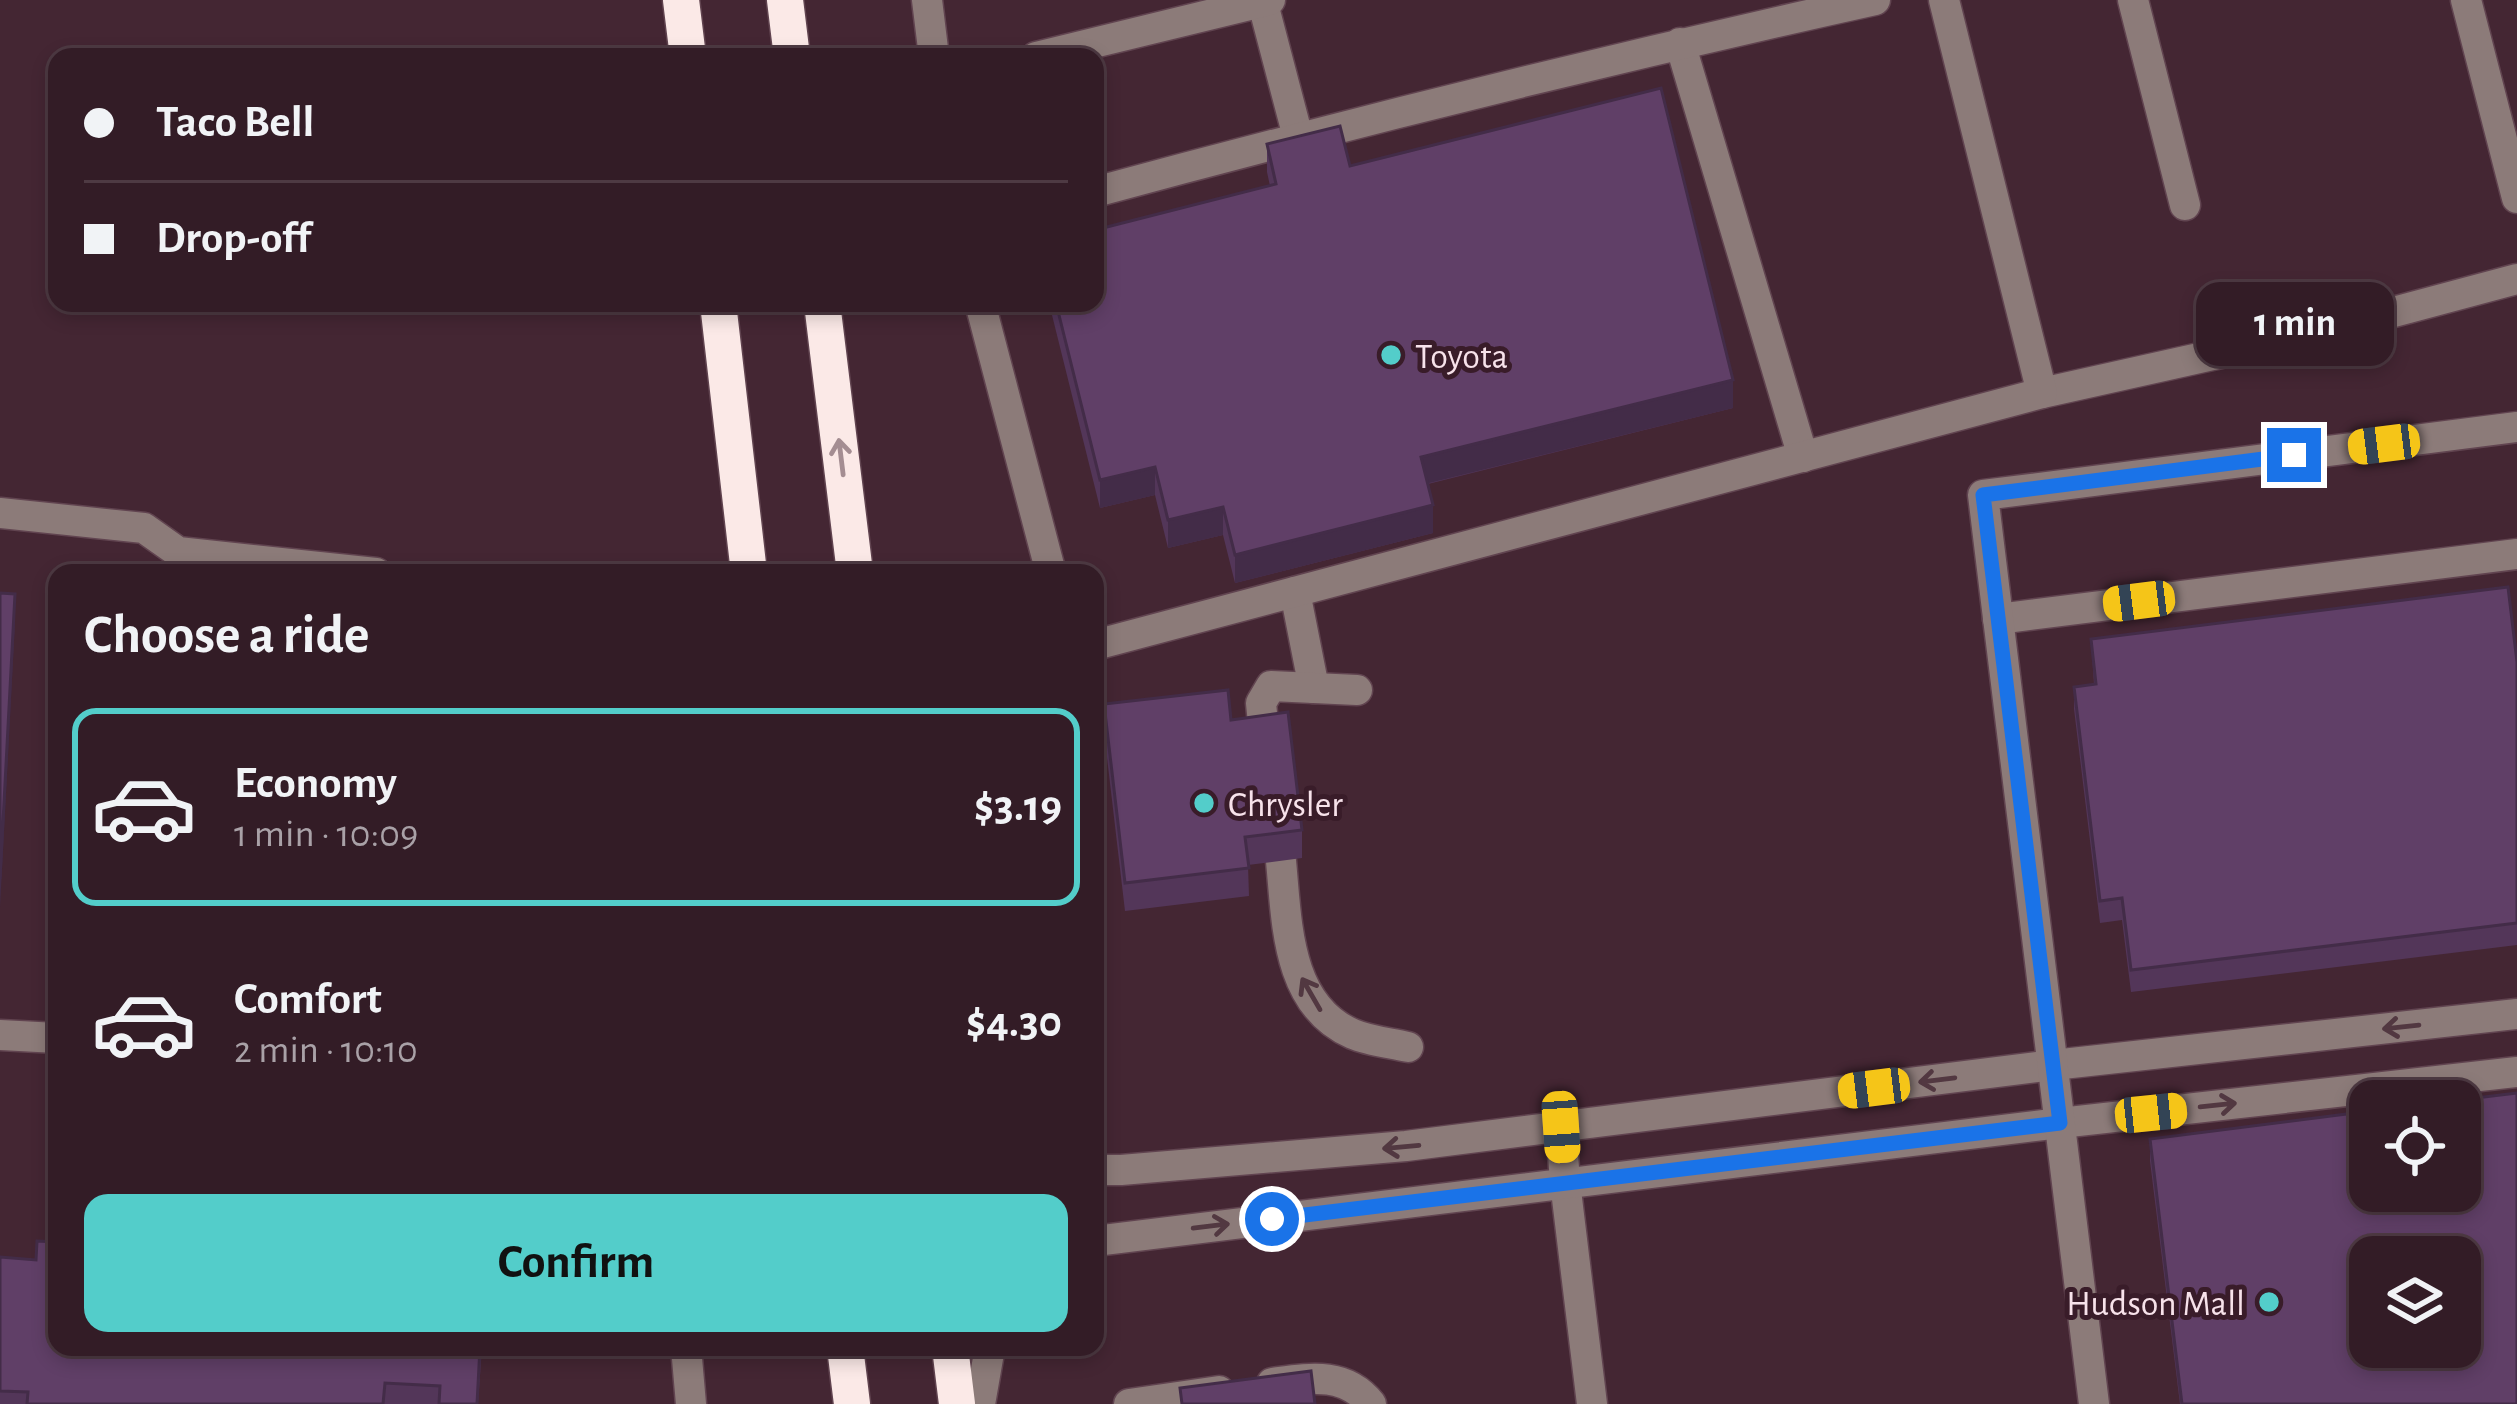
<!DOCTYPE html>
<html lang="en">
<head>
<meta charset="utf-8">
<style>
	:root { --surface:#331c26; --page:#3b252e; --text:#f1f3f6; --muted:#a9a1a7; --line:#4e3a43; --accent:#53cdca }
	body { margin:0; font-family:"Alegreya Sans",sans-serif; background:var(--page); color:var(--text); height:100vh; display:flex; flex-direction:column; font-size:45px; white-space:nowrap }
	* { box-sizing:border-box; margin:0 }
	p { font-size:39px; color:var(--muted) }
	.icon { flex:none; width:66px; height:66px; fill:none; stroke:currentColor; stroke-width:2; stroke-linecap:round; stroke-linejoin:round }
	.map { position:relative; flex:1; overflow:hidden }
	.details { position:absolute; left:48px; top:564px; width:1056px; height:792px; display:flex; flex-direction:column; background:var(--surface); border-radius:24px; box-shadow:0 6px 18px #0003,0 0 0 3px var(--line) }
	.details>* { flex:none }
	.hud { position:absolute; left:48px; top:48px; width:1056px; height:264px; border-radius:24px; box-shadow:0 6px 18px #0003,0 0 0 3px var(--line); display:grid; align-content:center; height:264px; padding:0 36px; background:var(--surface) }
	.tools { position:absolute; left:2349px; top:1080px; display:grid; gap:24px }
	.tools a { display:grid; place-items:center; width:132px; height:132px; border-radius:24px; background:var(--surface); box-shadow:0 6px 18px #0003,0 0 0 3px var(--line); font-size:60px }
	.end { position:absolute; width:54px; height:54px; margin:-27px; border:15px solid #1a73e8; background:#fff; box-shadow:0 0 0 6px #fff }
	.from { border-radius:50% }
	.bubble { position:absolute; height:84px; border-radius:24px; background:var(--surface); box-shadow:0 6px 18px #0003,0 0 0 3px var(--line); font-size:39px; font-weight:700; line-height:84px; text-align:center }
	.car { position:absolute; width:36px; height:72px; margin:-36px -18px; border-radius:15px; box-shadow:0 0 9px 3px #0007; background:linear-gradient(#f5c518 24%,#345 0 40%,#f5c518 0 76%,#345 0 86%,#f5c518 0) }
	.hud b { display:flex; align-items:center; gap:42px; height:114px; font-size:45px }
	.hud b+b { border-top:3px solid var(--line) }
	.hud i { width:30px; height:30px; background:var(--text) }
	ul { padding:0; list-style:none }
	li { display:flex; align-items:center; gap:36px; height:198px; margin:0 24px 18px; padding:0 12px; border:6px solid transparent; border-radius:24px }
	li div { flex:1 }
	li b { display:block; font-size:45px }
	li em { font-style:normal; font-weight:700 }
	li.selected { border-color:var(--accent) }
	li>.icon { width:108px; height:108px; stroke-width:1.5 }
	h2 { padding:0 36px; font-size:54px; line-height:144px }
	.action { display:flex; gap:24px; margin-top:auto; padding:24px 36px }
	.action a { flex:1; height:138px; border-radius:24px; background:var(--accent); color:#111; font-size:48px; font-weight:700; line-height:138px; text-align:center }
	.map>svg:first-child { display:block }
</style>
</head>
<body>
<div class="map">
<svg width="2517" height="1404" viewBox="0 0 2517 1404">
	<rect width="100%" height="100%" fill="#442633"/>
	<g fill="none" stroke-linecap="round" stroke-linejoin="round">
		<g stroke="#614450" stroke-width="33">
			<g id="minor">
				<path d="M 927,0 L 934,57"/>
				<path d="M 1262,0 L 1298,137"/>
				<path d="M 2133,0 L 2185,205"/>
				<path d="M 2466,0 L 2517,198"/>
				<path d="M 1680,43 L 1803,457"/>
				<path d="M 1036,57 L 1270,0"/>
				<path d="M 1095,192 C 1354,122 1613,58 1875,0"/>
				<path d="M 980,303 L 1051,573"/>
				<path d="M 2280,340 L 2298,351 L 2355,340 L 2375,317"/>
				<path d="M 2042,393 L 2280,340 L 2297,326 L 2349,313 L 2375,317 L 2517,279"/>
				<path d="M 0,513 L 144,528 L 178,552 L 376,573"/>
				<path d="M 1295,592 L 1314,688"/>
				<path d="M 1998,619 L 2517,554"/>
				<path d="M 1095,645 L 2042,393 L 1944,0"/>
				<path d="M 1265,744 L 1261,703 L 1271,686 L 1357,690"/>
				<path d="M 1281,861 C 1287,922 1286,1005 1353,1034 C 1369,1041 1391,1043 1408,1047"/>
				<path d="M 0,1035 L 57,1038"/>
				<path d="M 1561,1127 L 1565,1182 L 1592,1404"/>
				<path d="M 1095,1170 L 1121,1170 L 1406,1146 L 2053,1065 L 2517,1014"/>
				<path d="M 1095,1241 L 2060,1123 L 2517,1072"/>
				<path d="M 686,1347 L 691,1404"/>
				<path d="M 1272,1383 C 1309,1378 1345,1371 1371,1404"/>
				<path d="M 980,1404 L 990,1347"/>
				<path d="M 1129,1404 L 1219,1391"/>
				<path d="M 2094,1404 L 1983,495 L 2517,427"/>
			</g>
		</g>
		<g stroke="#614450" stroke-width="39">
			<g id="highway">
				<path d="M 681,0 L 688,57"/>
				<path d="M 785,0 L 792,57"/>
				<path d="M 718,303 L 749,573"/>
				<path d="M 822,303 L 855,573"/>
				<path d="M 845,1347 L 852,1404"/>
				<path d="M 950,1347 L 957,1404"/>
			</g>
		</g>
		<use href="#minor" stroke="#8c7b79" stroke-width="30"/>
		<use href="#highway" stroke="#fbe9e7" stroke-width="36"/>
	</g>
	<g fill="#533659">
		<path d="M 1267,144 L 1350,166 L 1733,408 L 1428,484 L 1433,533 L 1235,583 L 1223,535 L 1168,548 L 1155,495 L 1100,508 L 1049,303 L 1095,303 L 1270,186 L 1267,172 Z"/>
		<path d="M 2091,639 L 2517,662 L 2517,945 L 2131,992 L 2122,920 L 2100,923 L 2074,709 L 2074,687 L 2094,684 Z"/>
		<path d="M 1104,704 L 1231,720 L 1302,830 L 1302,858 L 1248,865 L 1249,896 L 1125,911 L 1104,732 Z"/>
		<path d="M 2150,1139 L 2517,1404 L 2180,1404 L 2150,1161 Z"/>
		<path d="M 0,1257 L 57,1347 L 482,1347 L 478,1404 L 0,1404 Z"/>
	</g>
	<g fill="#432c48">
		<path d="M 1733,380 L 1733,408 L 1421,485 L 1421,457 Z"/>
		<path d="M 1155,467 L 1155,495 L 1100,508 L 1100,480 Z"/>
		<path d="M 1433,505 L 1433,533 L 1235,583 L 1235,555 Z"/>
		<path d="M 1223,507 L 1223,535 L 1168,548 L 1168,520 Z"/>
		<path d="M 15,594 L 15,622 L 0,907 L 0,879 Z"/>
	</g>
	<g fill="#603f67" stroke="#432c48" stroke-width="3" fill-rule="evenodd">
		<path d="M 1661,88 L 1733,380 L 1421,457 L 1433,505 L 1235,555 L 1223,507 L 1168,520 L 1155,467 L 1100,480 L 1056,303 L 1095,303 L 1095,230 L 1276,184 L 1267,144 L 1340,126 L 1350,166 Z"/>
		<path d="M 2508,587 L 2517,662 L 2517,923 L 2131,970 L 2122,898 L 2100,901 L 2074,687 L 2096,684 L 2091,639 Z"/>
		<path d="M 0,593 L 15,594 L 0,879 Z"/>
		<path d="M 1228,690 L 1231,720 L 1288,712 L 1302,830 L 1245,837 L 1249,868 L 1125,883 L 1104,704 Z"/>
		<path d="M 2517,1093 L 2517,1404 L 2182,1404 L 2150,1139 L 2370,1111 L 2370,1191 L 2460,1191 L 2460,1101 L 2451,1101 ZM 2370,1257 L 2460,1257 L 2460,1347 L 2370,1347 Z"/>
		<path d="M 37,1241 L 57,1242 L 57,1347 L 480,1347 L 477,1404 L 439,1404 L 440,1386 L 385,1383 L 383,1404 L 27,1404 L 28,1392 L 0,1391 L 0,1257 L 36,1260 Z"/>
		<path d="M 1311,1371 L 1315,1404 L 1182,1404 L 1180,1388 Z"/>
	</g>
	<defs><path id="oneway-shaft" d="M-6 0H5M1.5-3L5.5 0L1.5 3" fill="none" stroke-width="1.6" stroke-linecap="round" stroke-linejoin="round" transform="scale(3)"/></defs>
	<use stroke="#a48d92" href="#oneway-shaft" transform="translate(841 457) rotate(-97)"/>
	<g stroke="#523841">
		<use href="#oneway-shaft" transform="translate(1311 994) rotate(-120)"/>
		<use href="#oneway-shaft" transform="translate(2401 1027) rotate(174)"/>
		<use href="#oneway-shaft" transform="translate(1937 1080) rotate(173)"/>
		<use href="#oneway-shaft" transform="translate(2218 1105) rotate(-6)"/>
		<use href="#oneway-shaft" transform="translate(1401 1147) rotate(175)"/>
		<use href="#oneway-shaft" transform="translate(1211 1226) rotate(-7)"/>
	</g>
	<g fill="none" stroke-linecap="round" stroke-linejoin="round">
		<path stroke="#1a73e8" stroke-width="15" d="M 1272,1219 L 2060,1123 L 1983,495 L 2294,455"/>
	</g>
	<g fill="#53cdca" stroke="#391c29" stroke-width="4.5">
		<circle cx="1391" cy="355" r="12"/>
		<circle cx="1204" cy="803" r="12"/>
		<circle cx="2269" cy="1302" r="12"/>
	</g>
	<g text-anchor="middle" stroke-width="10" stroke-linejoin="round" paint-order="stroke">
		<g font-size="36" fill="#f7e2ea" stroke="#391c29" text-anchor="start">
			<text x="1415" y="368">Toyota</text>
			<text x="1228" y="816">Chrysler</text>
			<text x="2245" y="1315" text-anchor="end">Hudson Mall</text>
		</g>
	</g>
</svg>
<div class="tools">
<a><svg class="icon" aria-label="locate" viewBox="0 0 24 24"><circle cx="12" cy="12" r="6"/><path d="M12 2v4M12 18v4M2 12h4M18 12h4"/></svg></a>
<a><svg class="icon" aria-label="layers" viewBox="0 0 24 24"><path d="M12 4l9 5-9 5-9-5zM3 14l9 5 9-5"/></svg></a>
</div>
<i class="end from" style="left:1272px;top:1219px"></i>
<i class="end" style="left:2294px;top:455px"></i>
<div class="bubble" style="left:2196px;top:282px;width:198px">1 min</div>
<i class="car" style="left:2384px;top:444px;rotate:263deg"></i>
<i class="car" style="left:2139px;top:601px;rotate:263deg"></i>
<i class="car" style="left:1874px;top:1088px;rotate:263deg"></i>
<i class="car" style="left:2151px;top:1113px;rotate:84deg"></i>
<i class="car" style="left:1561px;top:1127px;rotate:176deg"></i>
<div class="hud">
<b><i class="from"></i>Taco Bell</b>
<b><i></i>Drop-off</b>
</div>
<section class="details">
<h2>Choose a ride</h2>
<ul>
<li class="selected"><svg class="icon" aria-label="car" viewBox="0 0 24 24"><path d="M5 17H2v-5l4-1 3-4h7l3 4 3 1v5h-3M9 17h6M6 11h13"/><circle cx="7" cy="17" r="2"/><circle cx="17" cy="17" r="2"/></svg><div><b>Economy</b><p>1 min · 10:09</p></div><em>$3.19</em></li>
<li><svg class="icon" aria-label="car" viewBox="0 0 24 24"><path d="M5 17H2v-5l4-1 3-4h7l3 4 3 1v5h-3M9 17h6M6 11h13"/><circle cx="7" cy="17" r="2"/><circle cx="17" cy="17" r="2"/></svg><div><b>Comfort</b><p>2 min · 10:10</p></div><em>$4.30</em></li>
</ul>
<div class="action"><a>Confirm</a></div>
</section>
</div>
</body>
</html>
